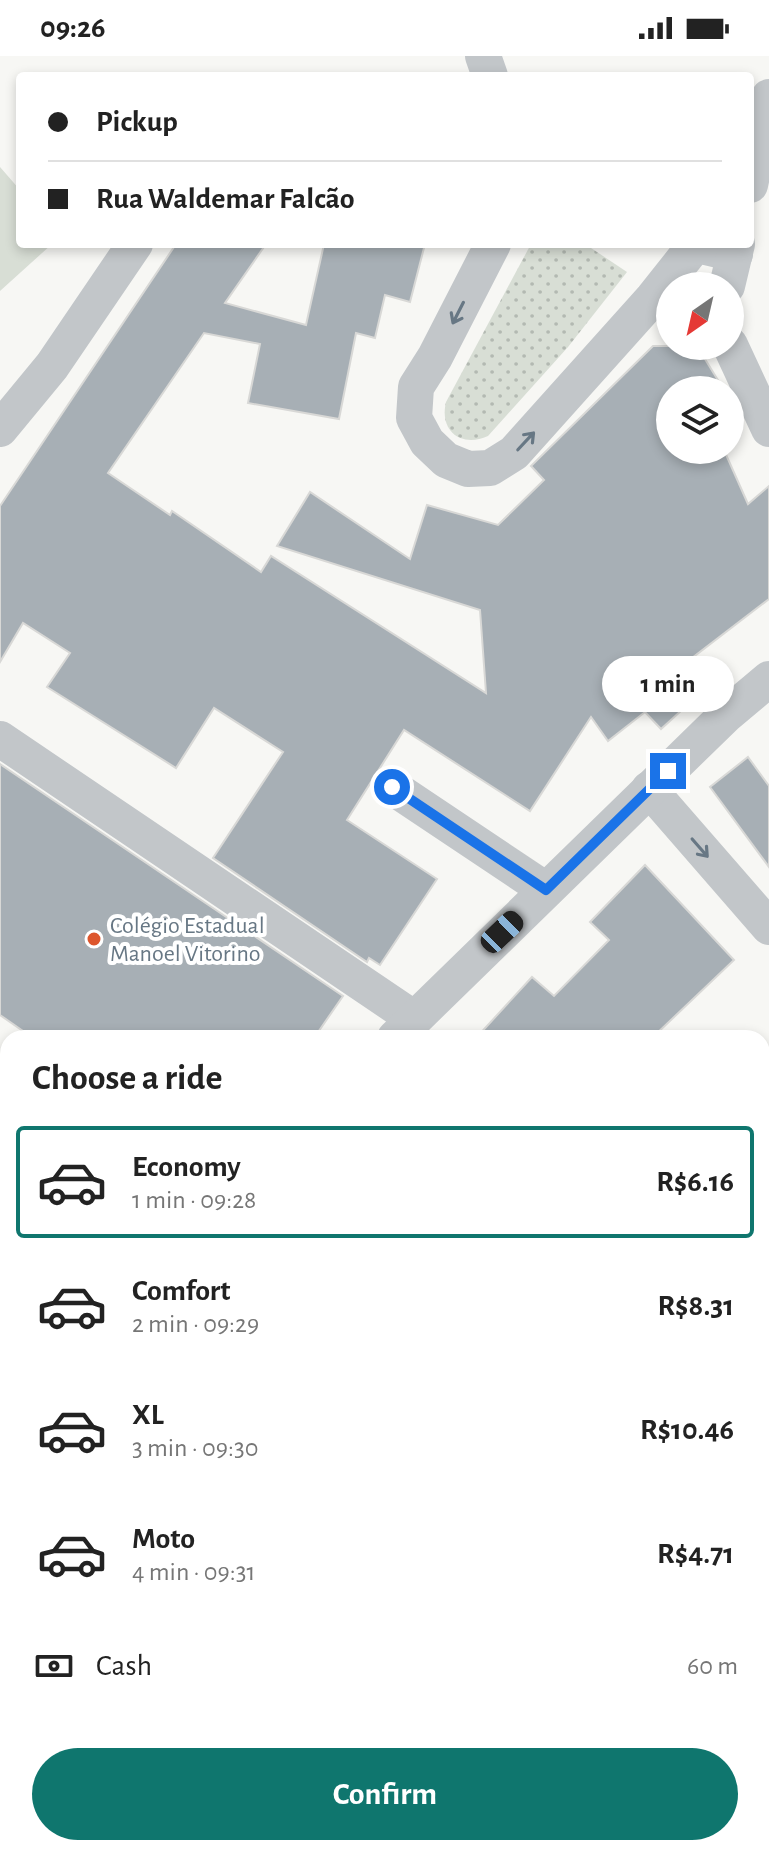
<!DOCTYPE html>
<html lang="en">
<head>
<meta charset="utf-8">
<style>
	:root { --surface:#fff; --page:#f2f2f2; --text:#222; --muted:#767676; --line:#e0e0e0; --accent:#0f766e }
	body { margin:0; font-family:"Alegreya Sans",sans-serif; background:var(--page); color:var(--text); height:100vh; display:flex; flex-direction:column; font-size:30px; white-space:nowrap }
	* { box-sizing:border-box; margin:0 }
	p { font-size:26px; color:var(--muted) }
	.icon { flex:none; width:44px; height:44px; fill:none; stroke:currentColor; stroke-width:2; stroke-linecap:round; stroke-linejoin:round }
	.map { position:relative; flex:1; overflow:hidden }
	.drawer { position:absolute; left:0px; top:974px; width:770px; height:826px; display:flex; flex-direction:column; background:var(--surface); border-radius:24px 24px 0 0; box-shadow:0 4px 12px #0003 }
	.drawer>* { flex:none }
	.top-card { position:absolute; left:16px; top:16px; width:738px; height:176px; border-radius:8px; box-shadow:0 4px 12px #0003; display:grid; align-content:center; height:176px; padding:0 32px; background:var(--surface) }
	.needle { width:52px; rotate:214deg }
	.tools { position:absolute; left:656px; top:216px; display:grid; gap:16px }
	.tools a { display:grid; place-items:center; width:88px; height:88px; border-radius:50%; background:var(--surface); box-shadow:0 4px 12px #0003; font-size:40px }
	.end { position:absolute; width:36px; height:36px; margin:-18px; border:10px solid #1a73e8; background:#fff; box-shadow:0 0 0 4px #fff }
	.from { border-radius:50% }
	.bubble { position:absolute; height:56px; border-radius:28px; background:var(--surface); box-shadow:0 4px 12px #0003; font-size:26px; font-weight:600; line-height:56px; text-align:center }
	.car { position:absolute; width:24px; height:48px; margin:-24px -12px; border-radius:10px; box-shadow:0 0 6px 2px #0007; background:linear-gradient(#222 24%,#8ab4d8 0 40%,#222 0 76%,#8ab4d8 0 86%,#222 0) }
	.top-card b { display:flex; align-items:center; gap:28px; height:76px; font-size:30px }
	.top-card b+b { border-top:2px solid var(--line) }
	.top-card i { width:20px; height:20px; background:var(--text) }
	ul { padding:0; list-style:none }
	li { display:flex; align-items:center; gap:24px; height:112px; margin:0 16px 12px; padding:0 16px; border:4px solid transparent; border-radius:8px }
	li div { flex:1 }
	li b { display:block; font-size:30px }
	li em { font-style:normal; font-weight:600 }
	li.current { border-color:var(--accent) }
	li>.icon { width:72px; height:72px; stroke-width:1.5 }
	h2 { padding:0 32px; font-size:36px; line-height:96px }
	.pay { display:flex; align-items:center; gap:20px; height:88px; padding:0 32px; font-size:30px }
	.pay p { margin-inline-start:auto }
	.primary-button { display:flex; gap:16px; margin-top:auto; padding:16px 32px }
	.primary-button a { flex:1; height:92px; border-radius:48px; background:var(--accent); color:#fff; font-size:32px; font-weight:600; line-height:92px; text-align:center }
	.status { display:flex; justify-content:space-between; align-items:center; height:56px; padding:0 40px; background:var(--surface); direction:ltr }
	.status svg { height:22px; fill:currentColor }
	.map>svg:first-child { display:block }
</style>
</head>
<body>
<div class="status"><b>09:26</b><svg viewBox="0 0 49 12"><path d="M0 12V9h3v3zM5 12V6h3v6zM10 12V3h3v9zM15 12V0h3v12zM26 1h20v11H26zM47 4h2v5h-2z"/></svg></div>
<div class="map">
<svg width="769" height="1799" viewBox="0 0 769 1799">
	<defs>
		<pattern id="park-dots" width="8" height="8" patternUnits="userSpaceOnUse" patternTransform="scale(2)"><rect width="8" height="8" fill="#d8ded5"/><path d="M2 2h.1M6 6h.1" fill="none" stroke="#b3b9b2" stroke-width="1.8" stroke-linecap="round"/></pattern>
	</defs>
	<rect width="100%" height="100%" fill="#f7f7f4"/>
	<path fill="#d8ded5" d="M 0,111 L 20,134 L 20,188 L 52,188 L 0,235 Z"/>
	<g fill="url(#park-dots)">
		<path d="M 531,188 L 585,188 L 627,216 L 568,291 L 488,380 C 461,392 439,375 446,346 Z"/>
		<path d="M 608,1792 L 732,1792 L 741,1799 L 615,1799 Z"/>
	</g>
	<g fill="#a7afb5" stroke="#d8d8d6" stroke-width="2">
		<path d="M 176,188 L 266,188 L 225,247 L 306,269 L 324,188 L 425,188 L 410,246 L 385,239 L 375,282 L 356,277 L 339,363 L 248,347 L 260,288 L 204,277 L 108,417 L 170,459 L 172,455 L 261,516 L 271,500 L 486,637 L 480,554 L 277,490 L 310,436 L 410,503 L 427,449 L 498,469 L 544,424 L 531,410 L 653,290 L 697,290 L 724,334 L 670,334 L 670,394 L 724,394 L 748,448 L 769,430 L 769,543 L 670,619 L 693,644 L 661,673 L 645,656 L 608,685 L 591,661 L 530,755 L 404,674 L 347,764 L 437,823 L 380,909 L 369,902 L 367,906 L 213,802 L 283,696 L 214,652 L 176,712 L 47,631 L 70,597 L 23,567 L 0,606 L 0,450 Z"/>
		<path d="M 748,701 L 769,730 L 769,811 L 710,731 Z"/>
		<path d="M 0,708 L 343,940 L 314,982 L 33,982 L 0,959 Z"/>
		<path d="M 645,809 L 734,904 L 652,982 L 476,982 L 532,921 L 554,940 L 609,884 L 590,866 Z"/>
	</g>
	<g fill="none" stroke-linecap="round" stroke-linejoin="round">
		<g stroke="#b5babd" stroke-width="48">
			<g id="major">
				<path d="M 0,1304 L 8,1306"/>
				<path d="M 762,1780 L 769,1785"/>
			</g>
		</g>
		<g stroke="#c2c6c9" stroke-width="36">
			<path d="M 483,0 L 490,20"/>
			<path d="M 750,129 L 769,41"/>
			<path d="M 493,188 L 435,301 L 416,331 L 414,362 L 427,386 L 446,404 L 468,413 L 490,412 L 514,397 L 653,242 L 695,189"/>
			<path d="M 693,188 L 735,198"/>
			<path d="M 727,230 L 737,188"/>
			<path d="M 730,289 L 769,373"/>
			<path d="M 0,373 L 52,310 L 135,188"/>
			<path d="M 0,683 L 413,962"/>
			<path d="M 392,731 L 546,834"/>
			<path d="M 649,733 L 769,871"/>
			<path d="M 395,982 L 725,660 L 769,623"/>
			<path d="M 0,1042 L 8,1046"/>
			<path d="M 762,1354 L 769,1351"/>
			<path d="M 0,1411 L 8,1411"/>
			<path d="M 0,1471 L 8,1546"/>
			<path d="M 34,1792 L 35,1799"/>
			<path d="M 584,1792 L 585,1799"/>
		</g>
		<use href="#major" stroke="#fff" stroke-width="44"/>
	</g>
	<defs><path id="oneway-shaft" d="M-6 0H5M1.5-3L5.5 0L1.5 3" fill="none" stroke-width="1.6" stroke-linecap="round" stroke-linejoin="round" transform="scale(2)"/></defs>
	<g stroke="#677784">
		<use href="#oneway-shaft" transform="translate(458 257) rotate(117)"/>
		<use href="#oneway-shaft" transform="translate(526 385) rotate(-47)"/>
		<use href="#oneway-shaft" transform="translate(700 792) rotate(49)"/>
	</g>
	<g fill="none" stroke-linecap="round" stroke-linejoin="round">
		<path stroke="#1a73e8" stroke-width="10" d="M 392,731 L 546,834 L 668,715"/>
	</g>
	<circle fill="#dd562d" stroke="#fff" stroke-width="3" cx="94" cy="883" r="8"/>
	<g text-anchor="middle" stroke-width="8" stroke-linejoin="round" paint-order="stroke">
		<g font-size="24" fill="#677784" stroke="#fff" text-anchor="start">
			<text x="110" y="877">Colégio Estadual<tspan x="110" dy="28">Manoel Vitorino</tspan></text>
		</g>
	</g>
</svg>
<div class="tools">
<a><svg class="needle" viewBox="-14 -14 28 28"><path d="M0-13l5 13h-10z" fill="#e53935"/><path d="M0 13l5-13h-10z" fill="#767676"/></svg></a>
<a><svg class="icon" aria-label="layers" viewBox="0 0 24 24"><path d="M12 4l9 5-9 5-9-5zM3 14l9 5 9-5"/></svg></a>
</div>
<i class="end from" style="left:392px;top:731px"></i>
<i class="end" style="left:668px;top:715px"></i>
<div class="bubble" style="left:602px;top:600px;width:132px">1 min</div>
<i class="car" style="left:502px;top:876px;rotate:46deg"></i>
<div class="top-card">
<b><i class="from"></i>Pickup</b>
<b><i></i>Rua Waldemar Falcão</b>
</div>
<section class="drawer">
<h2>Choose a ride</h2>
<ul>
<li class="current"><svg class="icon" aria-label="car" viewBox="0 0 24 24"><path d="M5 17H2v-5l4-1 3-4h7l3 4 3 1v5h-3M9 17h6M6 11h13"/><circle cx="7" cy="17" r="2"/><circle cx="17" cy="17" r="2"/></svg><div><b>Economy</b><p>1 min · 09:28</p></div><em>R$6.16</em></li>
<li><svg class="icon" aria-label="car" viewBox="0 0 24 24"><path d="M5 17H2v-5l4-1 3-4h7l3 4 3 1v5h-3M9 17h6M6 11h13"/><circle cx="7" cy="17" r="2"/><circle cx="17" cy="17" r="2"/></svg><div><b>Comfort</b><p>2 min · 09:29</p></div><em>R$8.31</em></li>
<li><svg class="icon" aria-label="car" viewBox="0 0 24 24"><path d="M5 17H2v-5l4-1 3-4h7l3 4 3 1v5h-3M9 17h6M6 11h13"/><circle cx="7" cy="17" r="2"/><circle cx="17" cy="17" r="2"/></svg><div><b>XL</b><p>3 min · 09:30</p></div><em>R$10.46</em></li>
<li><svg class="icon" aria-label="car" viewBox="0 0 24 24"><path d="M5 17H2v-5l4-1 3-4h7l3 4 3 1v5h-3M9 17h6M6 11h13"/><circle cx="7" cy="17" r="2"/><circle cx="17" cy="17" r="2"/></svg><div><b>Moto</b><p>4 min · 09:31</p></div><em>R$4.71</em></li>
</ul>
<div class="pay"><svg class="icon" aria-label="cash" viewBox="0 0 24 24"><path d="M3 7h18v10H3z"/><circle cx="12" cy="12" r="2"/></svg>Cash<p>60 m</p></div>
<div class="primary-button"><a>Confirm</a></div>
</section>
</div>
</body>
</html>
